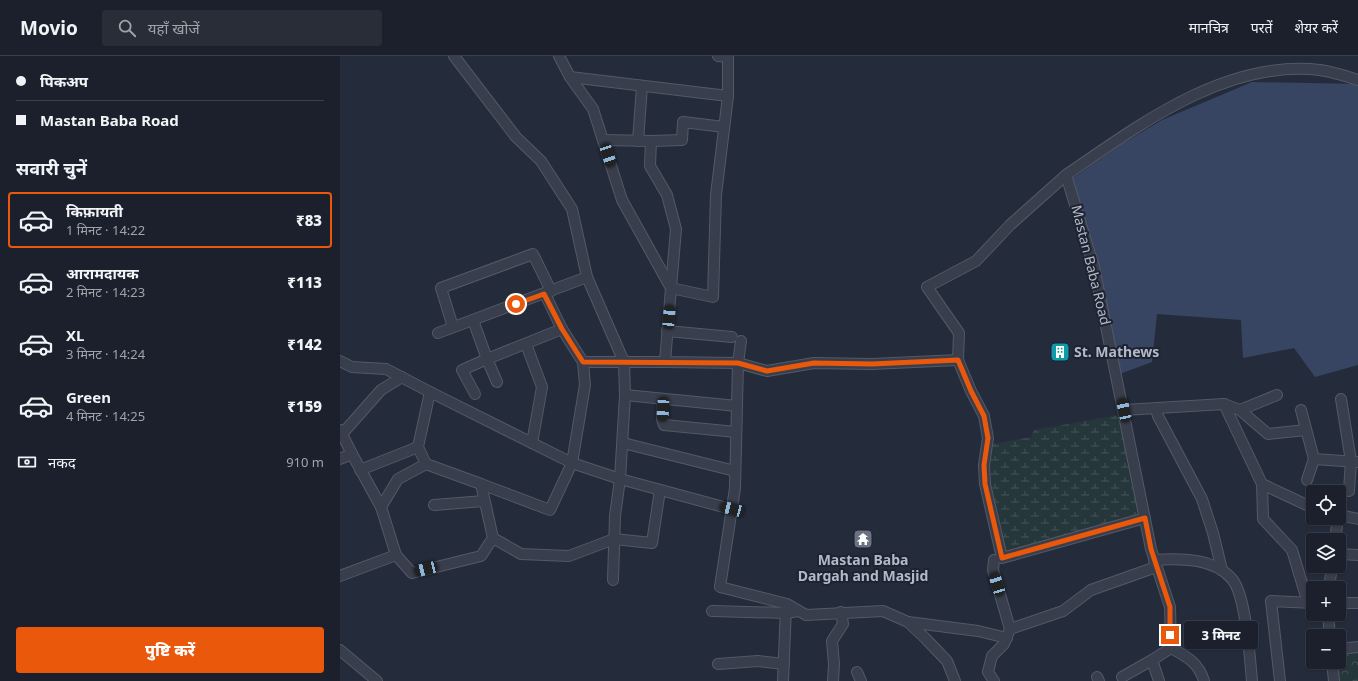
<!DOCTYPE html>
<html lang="hi">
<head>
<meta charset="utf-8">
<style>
	:root { --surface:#1b202c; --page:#282d38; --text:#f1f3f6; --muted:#a0a3a9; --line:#393e48; --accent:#ea580c }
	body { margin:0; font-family:"Noto Sans","Noto Sans Devanagari",sans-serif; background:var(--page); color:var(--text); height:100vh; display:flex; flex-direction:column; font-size:15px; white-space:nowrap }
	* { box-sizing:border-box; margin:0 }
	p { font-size:13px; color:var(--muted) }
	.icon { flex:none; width:22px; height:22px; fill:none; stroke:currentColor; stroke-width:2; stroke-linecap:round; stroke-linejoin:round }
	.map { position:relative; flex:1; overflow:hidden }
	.panel { display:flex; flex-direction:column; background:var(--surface); width:340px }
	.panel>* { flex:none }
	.top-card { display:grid; align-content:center; height:88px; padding:0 16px; background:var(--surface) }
	.tools { position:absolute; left:966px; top:429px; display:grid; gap:8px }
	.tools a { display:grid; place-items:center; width:40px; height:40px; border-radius:4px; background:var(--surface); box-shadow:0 1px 3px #0004,0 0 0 1px var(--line); font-size:20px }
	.end { position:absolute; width:18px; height:18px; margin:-9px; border:5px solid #ea580c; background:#fff; box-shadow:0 0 0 2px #fff }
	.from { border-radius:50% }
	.bubble { position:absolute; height:28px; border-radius:4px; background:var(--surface); box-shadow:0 1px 3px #0004,0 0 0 1px var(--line); font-size:13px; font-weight:800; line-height:28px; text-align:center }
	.car { position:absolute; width:12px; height:24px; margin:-12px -6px; border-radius:5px; box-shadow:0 0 3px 1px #0007; background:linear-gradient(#222 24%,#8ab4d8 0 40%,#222 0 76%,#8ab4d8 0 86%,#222 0) }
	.top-card b { display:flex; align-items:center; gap:14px; height:38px; font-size:15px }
	.top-card b+b { border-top:1px solid var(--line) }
	.top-card i { width:10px; height:10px; background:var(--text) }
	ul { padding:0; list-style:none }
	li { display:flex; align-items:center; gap:12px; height:56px; margin:0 8px 6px; padding:0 8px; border:2px solid transparent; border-radius:4px }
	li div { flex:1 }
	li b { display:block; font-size:15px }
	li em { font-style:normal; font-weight:800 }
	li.on { border-color:var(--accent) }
	li>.icon { width:36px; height:36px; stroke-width:1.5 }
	h2 { padding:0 16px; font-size:18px; line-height:48px }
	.pay { display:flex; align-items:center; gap:10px; height:44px; padding:0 16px; font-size:15px }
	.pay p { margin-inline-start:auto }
	.action { display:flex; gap:8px; margin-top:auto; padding:8px 16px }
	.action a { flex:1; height:46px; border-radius:4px; background:var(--accent); color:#fff; font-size:16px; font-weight:800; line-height:46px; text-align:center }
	header { display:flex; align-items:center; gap:24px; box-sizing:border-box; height:56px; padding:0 20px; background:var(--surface); border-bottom:1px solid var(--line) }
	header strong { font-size:19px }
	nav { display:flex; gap:22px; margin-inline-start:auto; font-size:14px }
	.search { width:280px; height:36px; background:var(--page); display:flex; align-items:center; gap:10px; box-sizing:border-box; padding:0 14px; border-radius:4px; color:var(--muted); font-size:15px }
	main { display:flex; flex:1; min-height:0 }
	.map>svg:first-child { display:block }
</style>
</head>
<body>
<header>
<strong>Movio</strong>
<div class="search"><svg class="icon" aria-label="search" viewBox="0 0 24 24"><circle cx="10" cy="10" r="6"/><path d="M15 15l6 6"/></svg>यहाँ खोजें</div>
<nav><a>मानचित्र</a><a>परतें</a><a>शेयर करें</a></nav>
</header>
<main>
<section class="panel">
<div class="top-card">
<b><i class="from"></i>पिकअप</b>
<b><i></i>Mastan Baba Road</b>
</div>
<h2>सवारी चुनें</h2>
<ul>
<li class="on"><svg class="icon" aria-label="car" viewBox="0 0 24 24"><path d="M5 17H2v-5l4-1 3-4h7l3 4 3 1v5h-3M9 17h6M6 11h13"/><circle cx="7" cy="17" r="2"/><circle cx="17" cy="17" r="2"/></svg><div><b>किफ़ायती</b><p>1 मिनट · 14:22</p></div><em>₹83</em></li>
<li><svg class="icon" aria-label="car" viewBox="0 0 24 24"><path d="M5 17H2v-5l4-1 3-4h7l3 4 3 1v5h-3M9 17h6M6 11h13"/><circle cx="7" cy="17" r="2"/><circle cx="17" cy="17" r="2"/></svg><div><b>आरामदायक</b><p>2 मिनट · 14:23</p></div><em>₹113</em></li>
<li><svg class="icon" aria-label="car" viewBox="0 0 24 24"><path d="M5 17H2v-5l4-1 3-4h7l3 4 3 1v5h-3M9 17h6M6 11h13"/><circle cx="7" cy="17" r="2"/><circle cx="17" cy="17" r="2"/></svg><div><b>XL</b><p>3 मिनट · 14:24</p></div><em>₹142</em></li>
<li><svg class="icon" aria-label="car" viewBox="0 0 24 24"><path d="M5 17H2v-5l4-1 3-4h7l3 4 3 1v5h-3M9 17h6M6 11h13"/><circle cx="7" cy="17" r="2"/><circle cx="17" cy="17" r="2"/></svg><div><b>Green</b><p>4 मिनट · 14:25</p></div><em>₹159</em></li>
</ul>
<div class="pay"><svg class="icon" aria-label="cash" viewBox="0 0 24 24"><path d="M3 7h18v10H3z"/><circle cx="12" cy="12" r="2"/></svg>नकद<p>910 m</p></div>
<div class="action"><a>पुष्टि करें</a></div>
</section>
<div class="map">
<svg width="1018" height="625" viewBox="0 0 1018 625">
	<defs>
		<pattern id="wetland-marsh" width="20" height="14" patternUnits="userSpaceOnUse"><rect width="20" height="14" fill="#26373c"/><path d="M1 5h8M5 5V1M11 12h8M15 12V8" fill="none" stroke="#435257"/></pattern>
		<pattern id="park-crowns" width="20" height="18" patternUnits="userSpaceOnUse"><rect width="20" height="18" fill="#26373c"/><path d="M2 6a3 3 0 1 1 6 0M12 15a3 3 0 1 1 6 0" fill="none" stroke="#435257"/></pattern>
	</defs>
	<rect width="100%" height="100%" fill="#242b3b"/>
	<path fill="url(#wetland-marsh)" d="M 779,359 L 798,458 L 666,495 L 649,417 L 653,388 L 691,381 L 694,374 Z"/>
	<path fill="url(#park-crowns)" d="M 1018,596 L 1018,625 L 999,625 L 997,606 L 999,606 L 999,598 Z"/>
	<path fill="#384562" d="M 912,26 L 1018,28 L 1018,309 L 975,321 L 954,292 L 903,302 L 901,264 L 817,258 L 812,306 L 777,319 L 733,122 L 782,88 L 822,64 Z"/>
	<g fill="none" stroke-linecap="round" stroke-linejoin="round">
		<g stroke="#535967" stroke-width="12">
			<g id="minor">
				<path d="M 114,0 L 176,81 L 201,105 L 232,153 L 247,221"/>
				<path d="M 219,0 L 230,21 L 253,53 L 282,144 L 331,232 L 325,306 L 398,307 L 395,432 L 380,531 L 447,548 L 466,559 L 543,555 L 568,566 L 585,582 L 607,605 L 615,625"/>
				<path d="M 378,0 L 388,1 L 388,40"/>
				<path d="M 230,21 L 388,40 L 376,139 L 373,241 L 331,232 L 336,173 L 327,139 L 310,110 L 311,85 L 263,84"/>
				<path d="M 298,85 L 302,30"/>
				<path d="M 311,85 L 342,84 L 343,66 L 384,71"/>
				<path d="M 205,238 L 222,273 L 243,306"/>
				<path d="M 133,264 L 147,303 L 222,273"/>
				<path d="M 113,271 L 101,232 L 193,198 L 211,235"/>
				<path d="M 327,275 L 392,281"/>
				<path d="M 98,277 L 247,221 L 284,306 L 285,339 L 280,423 L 232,407 L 245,329 L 243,306 L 325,306"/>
				<path d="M 401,285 L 398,307 L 427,315 L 474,307 L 532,308 L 618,304 L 631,335 L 644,360 L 648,382 L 644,409 L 645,428 L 662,502 L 805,462"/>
				<path d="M 186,288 L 202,331 L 192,387"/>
				<path d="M 618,304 L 619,277 L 587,231 L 636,205 L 670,169 L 726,119"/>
				<path d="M 0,305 L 12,311 L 46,313 L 90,336"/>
				<path d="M 135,338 L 122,314 L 147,303 L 157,326"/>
				<path d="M 285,339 L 397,350"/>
				<path d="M 323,343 L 322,363 L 324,369 L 396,376"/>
				<path d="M 1001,343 L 1011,405 L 1009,435"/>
				<path d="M 884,348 L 900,354 L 928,378 L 966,374"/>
				<path d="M 816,353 L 818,360 L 862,443 L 873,477 L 882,514"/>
				<path d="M 784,354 L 884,348 L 922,428 L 973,452"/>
				<path d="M 900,354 L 937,339"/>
				<path d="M 961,354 L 974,403 L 1018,406"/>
				<path d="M 0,374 L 12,398 L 0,403"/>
				<path d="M 2,378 L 41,334 L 62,321"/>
				<path d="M 283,387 L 395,415"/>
				<path d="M 12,398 L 41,451"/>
				<path d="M 20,414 L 78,391"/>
				<path d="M 967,424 L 974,403"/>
				<path d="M 922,428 L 923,463 L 952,494 L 968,547"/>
				<path d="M 94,449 L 144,445"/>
				<path d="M 999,459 L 1018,463"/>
				<path d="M 153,482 L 181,498 L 229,500 L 274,483 L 312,487 L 320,434"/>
				<path d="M 995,484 L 998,462"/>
				<path d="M 999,498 L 1018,499"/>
				<path d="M 56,499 L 72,517 L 141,500 L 153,482 L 141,428 L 86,408"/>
				<path d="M 654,504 L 653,514 L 670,573"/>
				<path d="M 814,504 C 840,502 874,502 892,523 C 906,539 910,603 912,625"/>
				<path d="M 0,520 L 56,499 L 41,451 L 58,423 L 86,408 L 78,391 L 90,336 L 232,407 L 210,454 L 141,428"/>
				<path d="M 273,524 L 275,460 L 280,423 L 391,453"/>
				<path d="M 989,532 L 992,510"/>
				<path d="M 999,547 L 1018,547"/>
				<path d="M 372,555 L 446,557 L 458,555"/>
				<path d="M 988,558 L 990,580"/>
				<path d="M 568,566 L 638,575 L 667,582"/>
				<path d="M 831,592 C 846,600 859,607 864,625"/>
				<path d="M 999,593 L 1018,591"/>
				<path d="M 0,594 L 37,625"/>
				<path d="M 992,606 L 994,625"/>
				<path d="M 378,608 L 418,605 L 444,608"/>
				<path d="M 517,616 L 521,625"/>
				<path d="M 757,621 L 759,625"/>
				<path d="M 782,621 L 812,604"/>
				<path d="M 443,625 L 446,551"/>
				<path d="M 493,625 L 494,608 L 492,585 L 503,568 L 501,556"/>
				<path d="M 654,625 L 648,616 L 652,600 L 664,588 L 670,573 L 723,555 L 751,534 L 816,511"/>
				<path d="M 819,625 L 812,604 L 831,592 L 830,551 L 811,493 L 754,211 L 726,119 C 799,69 886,3 980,14 C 992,16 1006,20 1018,24"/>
				<path d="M 940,625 L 931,545 L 973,547"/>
			</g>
		</g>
		<use href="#minor" stroke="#383e4c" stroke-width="10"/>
	</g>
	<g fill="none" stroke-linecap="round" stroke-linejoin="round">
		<path stroke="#ea580c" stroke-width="5" d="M 176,248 L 204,238 L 222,273 L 243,306 L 398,307 L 427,315 L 474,307 L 532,308 L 618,304 L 631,335 L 644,360 L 648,382 L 644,409 L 645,428 L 662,502 L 805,462 L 811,493 L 830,551 L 830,579"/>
	</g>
	<defs>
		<g id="building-square" transform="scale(1)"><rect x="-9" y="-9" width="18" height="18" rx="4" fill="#0f9aa8" stroke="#1d2331"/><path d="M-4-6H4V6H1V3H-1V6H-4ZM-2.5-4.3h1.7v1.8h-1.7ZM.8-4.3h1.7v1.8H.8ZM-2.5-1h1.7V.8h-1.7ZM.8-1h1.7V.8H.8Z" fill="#fff"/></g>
		<g id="temple-square" transform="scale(1)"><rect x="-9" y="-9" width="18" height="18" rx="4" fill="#6b7280" stroke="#1d2331"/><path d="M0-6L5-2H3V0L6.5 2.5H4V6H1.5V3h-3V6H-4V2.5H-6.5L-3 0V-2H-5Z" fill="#fff"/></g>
	</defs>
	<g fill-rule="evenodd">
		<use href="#building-square" x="720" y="296"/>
		<use href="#temple-square" x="523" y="483"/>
	</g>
	<g text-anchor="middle" stroke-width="4" stroke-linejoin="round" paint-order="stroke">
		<g font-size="14" fill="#b3b9c7" stroke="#1d2331">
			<text transform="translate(751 209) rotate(76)" y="5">Mastan Baba Road</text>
		</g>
		<g font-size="14" font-weight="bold" fill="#b3b9c7" stroke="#1d2331" text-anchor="start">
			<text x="734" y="301">St. Mathews</text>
			<text x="523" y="509" text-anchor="middle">Mastan Baba<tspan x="523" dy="16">Dargah and Masjid</tspan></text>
		</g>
	</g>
</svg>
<div class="tools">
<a><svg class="icon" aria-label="locate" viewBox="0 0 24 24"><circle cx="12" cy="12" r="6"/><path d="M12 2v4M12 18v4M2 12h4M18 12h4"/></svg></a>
<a><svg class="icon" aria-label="layers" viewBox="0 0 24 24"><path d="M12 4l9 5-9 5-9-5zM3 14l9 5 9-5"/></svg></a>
<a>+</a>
<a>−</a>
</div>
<i class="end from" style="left:176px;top:248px"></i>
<i class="end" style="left:830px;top:579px"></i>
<div class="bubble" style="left:844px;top:565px;width:74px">3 मिनट</div>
<i class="car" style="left:268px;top:99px;rotate:162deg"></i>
<i class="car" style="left:329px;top:261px;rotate:5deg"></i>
<i class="car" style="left:323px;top:353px;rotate:183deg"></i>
<i class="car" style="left:784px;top:354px;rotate:348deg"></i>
<i class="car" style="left:392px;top:453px;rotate:285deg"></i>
<i class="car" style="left:86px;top:513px;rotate:256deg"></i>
<i class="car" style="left:657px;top:528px;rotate:343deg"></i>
</div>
</main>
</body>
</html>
